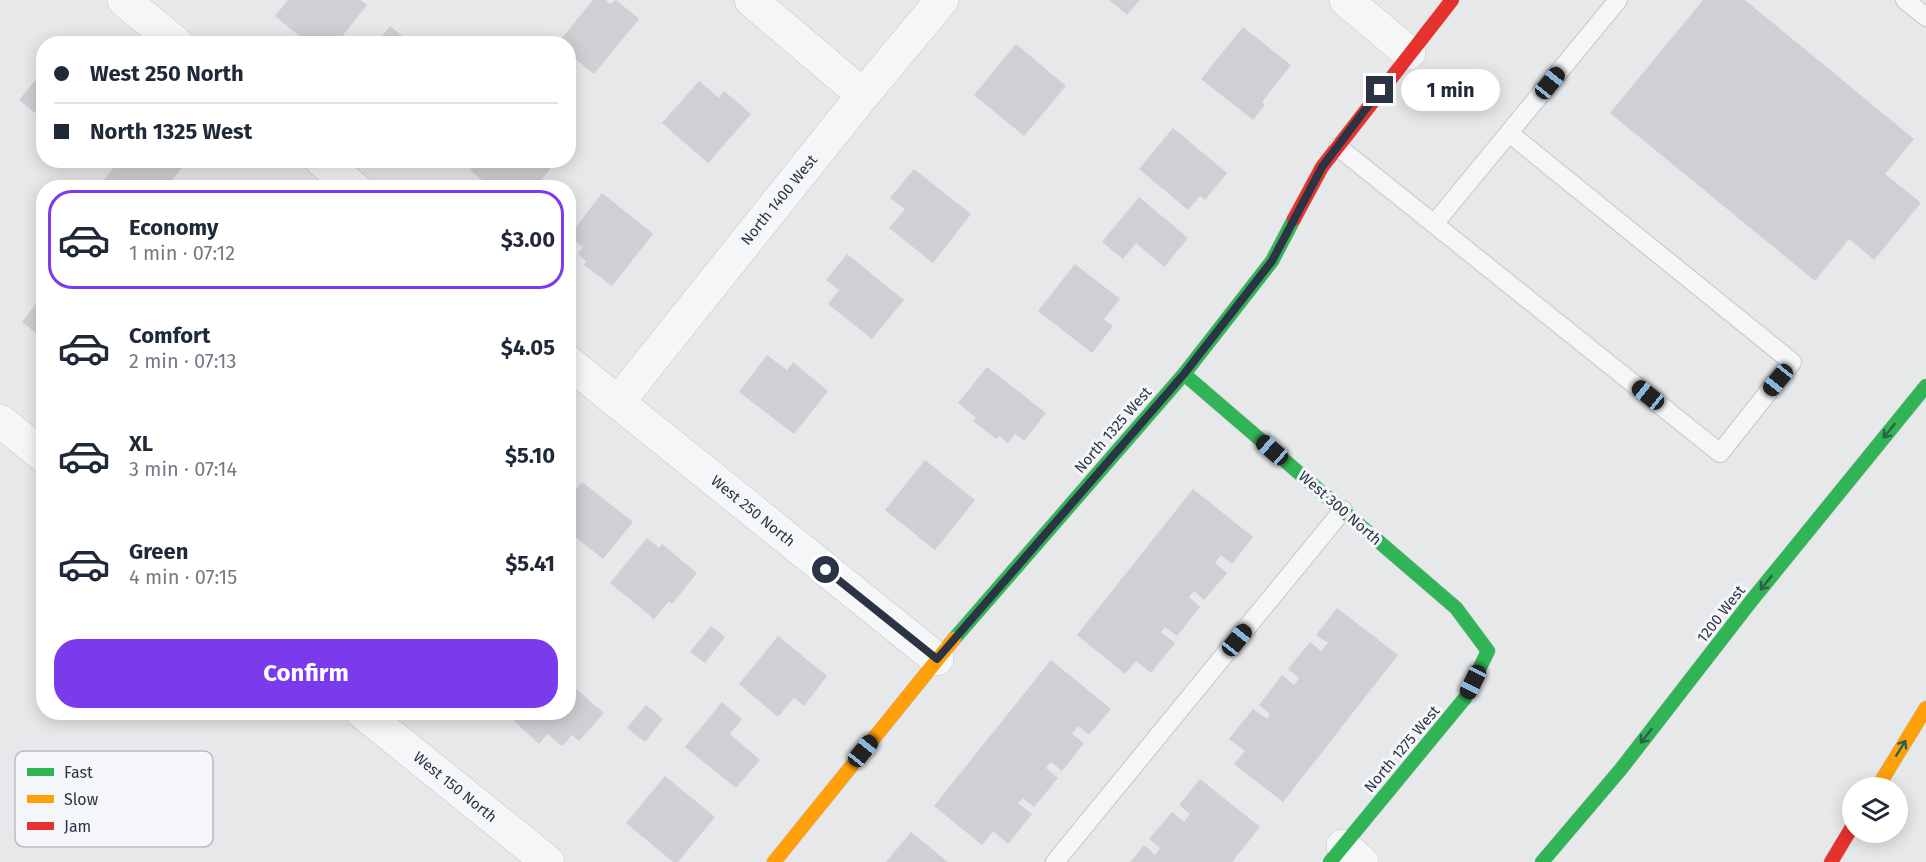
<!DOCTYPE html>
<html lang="en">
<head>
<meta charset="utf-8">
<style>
	:root { --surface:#fff; --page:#f2f2f3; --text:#1f2937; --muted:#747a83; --line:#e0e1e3; --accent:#7c3aed }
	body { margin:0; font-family:"Fira Sans",sans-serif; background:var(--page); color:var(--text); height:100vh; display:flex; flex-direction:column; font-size:22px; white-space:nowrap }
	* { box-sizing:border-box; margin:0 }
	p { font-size:20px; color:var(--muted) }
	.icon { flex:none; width:33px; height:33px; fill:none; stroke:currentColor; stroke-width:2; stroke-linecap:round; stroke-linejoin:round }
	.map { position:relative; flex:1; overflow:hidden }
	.panel { position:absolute; left:36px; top:180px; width:540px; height:540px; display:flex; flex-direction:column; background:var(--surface); border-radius:24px; box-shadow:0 3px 15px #0003 }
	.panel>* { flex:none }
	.top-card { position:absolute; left:36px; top:36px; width:540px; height:132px; border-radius:24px; box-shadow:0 3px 15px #0003; display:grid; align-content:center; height:132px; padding:0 18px; background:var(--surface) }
	.fabs { position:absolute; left:1842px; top:777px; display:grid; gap:12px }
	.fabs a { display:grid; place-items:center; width:66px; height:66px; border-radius:50%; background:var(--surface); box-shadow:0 3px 15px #0003; font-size:30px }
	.end { position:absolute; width:27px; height:27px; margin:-14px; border:8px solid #2b3445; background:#fff; box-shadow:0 0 0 3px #fff }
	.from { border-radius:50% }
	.bubble { position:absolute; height:42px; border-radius:21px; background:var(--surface); box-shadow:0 3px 15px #0003; font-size:20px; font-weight:700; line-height:42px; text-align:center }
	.car { position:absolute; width:18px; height:36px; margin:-18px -9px; border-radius:8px; box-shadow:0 0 4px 2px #0007; background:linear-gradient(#222 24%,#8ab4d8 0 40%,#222 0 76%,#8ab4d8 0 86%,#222 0) }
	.top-card b { display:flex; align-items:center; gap:21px; height:57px; font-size:22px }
	.top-card b+b { border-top:2px solid var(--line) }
	.top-card i { width:15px; height:15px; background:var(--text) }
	ul { padding:10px 0 0; list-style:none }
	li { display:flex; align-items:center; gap:18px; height:99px; margin:0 12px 9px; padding:0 6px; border:3px solid transparent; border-radius:24px }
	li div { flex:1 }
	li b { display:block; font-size:22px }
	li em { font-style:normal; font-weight:700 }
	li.current { border-color:var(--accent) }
	li>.icon { width:54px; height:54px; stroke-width:1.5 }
	.primary-button { display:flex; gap:12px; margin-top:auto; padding:12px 18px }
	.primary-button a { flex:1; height:69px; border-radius:24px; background:var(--accent); color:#fff; font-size:24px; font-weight:700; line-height:69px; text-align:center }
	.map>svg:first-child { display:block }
</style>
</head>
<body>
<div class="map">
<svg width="1926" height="862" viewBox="0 0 1926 862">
	<rect width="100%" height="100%" fill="#e6e8ea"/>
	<g fill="#ced0d3">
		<path d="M 288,0 L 360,0 L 367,5 L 336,44 L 309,44 L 275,16 Z"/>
		<path d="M 593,0 L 606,0 L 610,4 L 616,0 L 639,19 L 594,74 L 568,53 L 568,44 L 557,44 Z"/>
		<path d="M 1109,0 L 1140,0 L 1127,15 Z"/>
		<path d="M 1703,0 L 1745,0 L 1914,139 L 1885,174 L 1921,203 L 1874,260 L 1849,239 L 1815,281 L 1610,113 Z"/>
		<path d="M 390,26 L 412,44 L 376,44 Z"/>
		<path d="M 1243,27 L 1291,65 L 1262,102 L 1265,105 L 1253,120 L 1201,79 Z"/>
		<path d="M 1016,44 L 1066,86 L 1024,136 L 974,95 Z"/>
		<path d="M 44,70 L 44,120 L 19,100 Z"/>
		<path d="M 699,81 L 719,98 L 724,91 L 751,114 L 708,163 L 662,123 Z"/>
		<path d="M 1173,128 L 1227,173 L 1205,200 L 1200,196 L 1188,210 L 1139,169 Z"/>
		<path d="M 120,160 L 135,160 L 138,163 L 141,160 L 179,160 L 184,165 L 166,188 L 110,188 L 103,181 Z"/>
		<path d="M 478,160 L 557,160 L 535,188 L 492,188 L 470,170 Z"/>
		<path d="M 914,169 L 971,214 L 933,263 L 889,228 L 905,209 L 890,198 Z"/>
		<path d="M 81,182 L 88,188 L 76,188 Z"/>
		<path d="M 602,193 L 653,234 L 612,286 L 584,265 L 586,261 L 578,254 L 583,247 L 569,236 Z"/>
		<path d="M 1139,197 L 1188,238 L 1164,267 L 1136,243 L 1123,259 L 1102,242 Z"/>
		<path d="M 847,254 L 904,300 L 872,339 L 828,304 L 839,290 L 826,280 Z"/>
		<path d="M 1075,264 L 1120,299 L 1104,319 L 1113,326 L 1092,353 L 1038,311 Z"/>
		<path d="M 44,294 L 44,339 L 22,322 Z"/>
		<path d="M 767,355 L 787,370 L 793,362 L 828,391 L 794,434 L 739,392 Z"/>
		<path d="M 987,367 L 1046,413 L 1024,441 L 1015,434 L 1008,443 L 999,436 L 996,439 L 973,421 L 976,418 L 958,403 Z"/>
		<path d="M 925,460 L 975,500 L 935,550 L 885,510 Z"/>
		<path d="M 582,482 L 633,522 L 603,559 L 568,531 L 568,499 Z"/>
		<path d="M 1193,489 L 1253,537 L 1232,564 L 1221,555 L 1215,563 L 1227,573 L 1204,600 L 1194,591 L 1189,597 L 1200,607 L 1177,636 L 1165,627 L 1161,632 L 1175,643 L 1151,673 L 1136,661 L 1125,674 L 1077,635 Z"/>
		<path d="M 647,538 L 659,548 L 662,544 L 697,573 L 672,604 L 669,601 L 654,619 L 610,583 Z"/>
		<path d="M 1337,608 L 1398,655 L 1283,802 L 1234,764 L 1245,751 L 1229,739 L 1253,709 L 1267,719 L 1270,714 L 1259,705 L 1282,675 L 1294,685 L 1299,678 L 1288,669 L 1310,642 L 1321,651 L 1328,643 L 1316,635 Z"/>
		<path d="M 711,626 L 725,637 L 705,663 L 690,652 Z"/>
		<path d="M 778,636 L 827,676 L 804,706 L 794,698 L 778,717 L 739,684 Z"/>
		<path d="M 1051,660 L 1111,709 L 1089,735 L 1078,726 L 1072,734 L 1084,743 L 1062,771 L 1051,762 L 1046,768 L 1058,778 L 1034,807 L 1023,798 L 1018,803 L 1032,814 L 1008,844 L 993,831 L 982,845 L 934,806 Z"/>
		<path d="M 568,682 L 604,713 L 579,741 L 572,735 L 562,746 L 547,734 L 539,744 L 512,719 L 518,712 L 568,712 Z"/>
		<path d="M 722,702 L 742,719 L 730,734 L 760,760 L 736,788 L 685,747 Z"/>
		<path d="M 646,705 L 663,719 L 645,742 L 627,728 Z"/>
		<path d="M 665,776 L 715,817 L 678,862 L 673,862 L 626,823 Z"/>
		<path d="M 1200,779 L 1260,827 L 1232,862 L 1130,862 L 1144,845 L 1155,855 L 1160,848 L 1149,839 L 1172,812 L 1184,822 L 1190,814 L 1179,805 Z"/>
		<path d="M 911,832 L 948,862 L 886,862 Z"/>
	</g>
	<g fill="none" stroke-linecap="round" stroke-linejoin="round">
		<g stroke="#c4c6c8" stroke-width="20">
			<g id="lane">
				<path d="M 1905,0 L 1926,17"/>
				<path d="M 1338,147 L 1720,453 L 1792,362 L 1509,133"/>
				<path d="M 1434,224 L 1618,0"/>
				<path d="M 1055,862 L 1343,510"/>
			</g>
		</g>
		<g stroke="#c4c6c8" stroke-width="34">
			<g id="street">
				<path d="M 124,0 L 177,44"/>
				<path d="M 751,0 L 863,95"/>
				<path d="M 1346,0 L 1409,53"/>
				<path d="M 321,160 L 354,188"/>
				<path d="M 568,362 L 937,659"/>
				<path d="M 618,402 L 863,95 L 942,0"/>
				<path d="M 0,421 L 44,456"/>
				<path d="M 362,712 L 548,862"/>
				<path d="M 1343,846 L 1362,862"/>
			</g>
		</g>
		<g stroke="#c4c6c8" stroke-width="15">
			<g id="fast">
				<path d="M 1184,374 L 1456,608 L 1488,651 L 1465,698 L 1330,862"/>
				<path d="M 954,639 L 1184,374 L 1272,261 L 1294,219"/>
				<path d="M 1542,862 L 1621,769 L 1752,600 L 1926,386"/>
			</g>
		</g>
		<g stroke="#c4c6c8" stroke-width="15">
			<g id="slow">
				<path d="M 1877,788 L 1926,708"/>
				<path d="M 774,862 L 954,639"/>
			</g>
		</g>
		<g stroke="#c4c6c8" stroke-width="15">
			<g id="jam">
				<path d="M 1294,219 L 1322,167 L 1452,0"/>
				<path d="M 1831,862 L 1852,827"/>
			</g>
		</g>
		<use href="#lane" stroke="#f5f6f7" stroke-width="18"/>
		<use href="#street" stroke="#f5f6f7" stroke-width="33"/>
		<use href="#fast" stroke="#30b455" stroke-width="14"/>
		<use href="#slow" stroke="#ff9f0a" stroke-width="14"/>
		<use href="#jam" stroke="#e5322d" stroke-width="14"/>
	</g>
	<defs><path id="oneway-shaft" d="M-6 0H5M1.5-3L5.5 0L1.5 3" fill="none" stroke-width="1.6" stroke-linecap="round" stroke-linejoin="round" transform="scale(1.5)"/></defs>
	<g stroke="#2d614b">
		<use href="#oneway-shaft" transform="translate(1889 431) rotate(129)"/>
		<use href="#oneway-shaft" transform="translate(1766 583) rotate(129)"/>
		<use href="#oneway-shaft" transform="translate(1646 736) rotate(128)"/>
		<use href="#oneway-shaft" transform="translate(1901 748) rotate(-58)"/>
	</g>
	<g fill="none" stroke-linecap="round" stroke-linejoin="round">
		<path stroke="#2b3445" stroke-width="8" d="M 826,570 L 937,659 L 1184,374 L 1272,261 L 1322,167 L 1380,90"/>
	</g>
	<g text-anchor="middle" stroke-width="6" stroke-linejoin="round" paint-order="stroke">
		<g font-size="15" fill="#2b3445" stroke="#f4f6f9">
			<text transform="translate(779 200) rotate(-51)" y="5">North 1400 West</text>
			<text transform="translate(1113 430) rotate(-49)" y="5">North 1325 West</text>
			<text transform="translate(1340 508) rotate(41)" y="5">West 300 North</text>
			<text transform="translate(753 511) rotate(39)" y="5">West 250 North</text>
			<text transform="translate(1721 614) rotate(-52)" y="5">1200 West</text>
			<text transform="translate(1402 749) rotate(-50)" y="5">North 1275 West</text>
			<text transform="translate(455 787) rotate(39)" y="5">West 150 North</text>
		</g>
	</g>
	<rect x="15" y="751" width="198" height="96" rx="9" fill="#f4f6f9" stroke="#b8bcc3" stroke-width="1.5"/>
	<rect x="27" y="768" width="27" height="8" fill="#30b455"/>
	<rect x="27" y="795" width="27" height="8" fill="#ff9f0a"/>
	<rect x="27" y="822" width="27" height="8" fill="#e5322d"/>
	<g font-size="16" fill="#2b3445">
		<text x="64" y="778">Fast</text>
		<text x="64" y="805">Slow</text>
		<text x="64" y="832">Jam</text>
	</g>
</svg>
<div class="fabs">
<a><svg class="icon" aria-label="layers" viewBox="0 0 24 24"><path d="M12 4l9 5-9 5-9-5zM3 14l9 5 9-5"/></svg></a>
</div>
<i class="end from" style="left:826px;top:570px"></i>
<i class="end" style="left:1380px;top:90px"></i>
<div class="bubble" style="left:1401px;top:69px;width:99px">1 min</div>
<i class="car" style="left:1550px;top:83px;rotate:39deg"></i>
<i class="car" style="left:1778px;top:380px;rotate:219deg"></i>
<i class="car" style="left:1648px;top:395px;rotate:309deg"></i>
<i class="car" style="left:1272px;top:450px;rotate:311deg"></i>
<i class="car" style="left:1237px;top:640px;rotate:39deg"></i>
<i class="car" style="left:1473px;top:682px;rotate:206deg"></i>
<i class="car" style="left:863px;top:751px;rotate:39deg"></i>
<div class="top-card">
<b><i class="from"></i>West 250 North</b>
<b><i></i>North 1325 West</b>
</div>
<section class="panel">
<ul>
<li class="current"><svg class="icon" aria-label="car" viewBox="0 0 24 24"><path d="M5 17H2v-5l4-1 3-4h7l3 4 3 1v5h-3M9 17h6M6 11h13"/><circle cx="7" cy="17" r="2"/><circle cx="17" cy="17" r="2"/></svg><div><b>Economy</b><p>1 min · 07:12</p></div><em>$3.00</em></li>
<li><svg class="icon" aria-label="car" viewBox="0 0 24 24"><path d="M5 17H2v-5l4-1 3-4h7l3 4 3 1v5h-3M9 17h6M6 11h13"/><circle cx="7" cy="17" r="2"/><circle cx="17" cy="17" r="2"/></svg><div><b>Comfort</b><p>2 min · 07:13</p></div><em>$4.05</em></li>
<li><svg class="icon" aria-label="car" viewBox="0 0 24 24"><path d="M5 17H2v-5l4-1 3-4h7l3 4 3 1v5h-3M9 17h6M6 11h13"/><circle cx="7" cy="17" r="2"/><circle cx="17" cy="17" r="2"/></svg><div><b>XL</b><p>3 min · 07:14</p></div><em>$5.10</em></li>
<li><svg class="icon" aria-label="car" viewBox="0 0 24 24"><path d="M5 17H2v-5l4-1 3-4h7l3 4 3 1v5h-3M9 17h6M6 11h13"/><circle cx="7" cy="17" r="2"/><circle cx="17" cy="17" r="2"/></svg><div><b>Green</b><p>4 min · 07:15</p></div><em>$5.41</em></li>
</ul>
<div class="primary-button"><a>Confirm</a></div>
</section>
</div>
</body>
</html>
